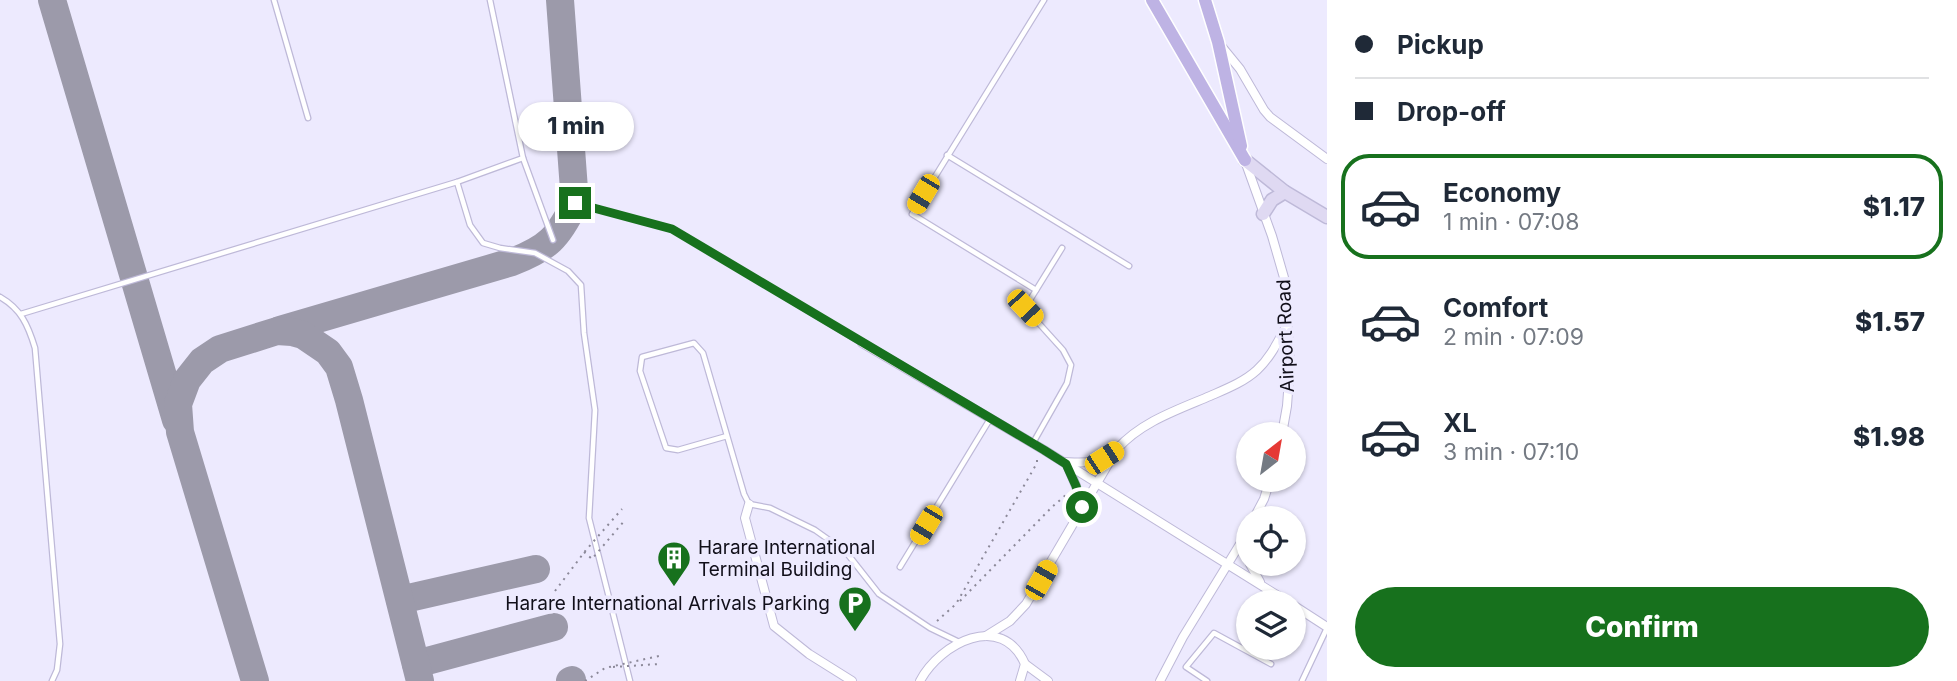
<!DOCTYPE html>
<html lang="en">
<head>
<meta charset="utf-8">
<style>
	:root { --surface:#fff; --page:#f2f2f3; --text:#1f2937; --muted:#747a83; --line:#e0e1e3; --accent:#17711d }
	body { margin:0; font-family:Inter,sans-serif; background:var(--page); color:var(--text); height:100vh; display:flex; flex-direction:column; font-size:26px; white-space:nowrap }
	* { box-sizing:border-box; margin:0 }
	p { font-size:23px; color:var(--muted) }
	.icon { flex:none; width:38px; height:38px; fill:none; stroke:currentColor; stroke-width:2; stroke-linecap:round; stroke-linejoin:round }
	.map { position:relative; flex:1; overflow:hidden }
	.details { display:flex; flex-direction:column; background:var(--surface); width:630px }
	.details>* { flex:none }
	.banner { display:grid; align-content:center; height:154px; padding:0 28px; background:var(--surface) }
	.needle { width:46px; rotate:31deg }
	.buttons { position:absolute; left:1236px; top:422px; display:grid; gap:14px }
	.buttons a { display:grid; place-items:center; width:70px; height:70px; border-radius:50%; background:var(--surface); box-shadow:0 2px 5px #0004; font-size:35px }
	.end { position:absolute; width:32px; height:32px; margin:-16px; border:9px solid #17711d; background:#fff; box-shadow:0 0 0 4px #fff }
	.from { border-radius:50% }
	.bubble { position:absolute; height:49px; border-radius:24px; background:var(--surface); box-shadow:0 2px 5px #0004; font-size:23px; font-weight:800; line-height:49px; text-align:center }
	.car { position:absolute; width:21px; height:42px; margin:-21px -10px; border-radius:9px; box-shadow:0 0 5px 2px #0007; background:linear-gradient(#f5c518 24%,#345 0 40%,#f5c518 0 76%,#345 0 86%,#f5c518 0) }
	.banner b { display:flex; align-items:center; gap:24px; height:66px; font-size:26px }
	.banner b+b { border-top:2px solid var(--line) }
	.banner i { width:18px; height:18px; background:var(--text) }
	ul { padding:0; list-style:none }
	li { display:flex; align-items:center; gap:21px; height:105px; margin:0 14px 10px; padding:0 14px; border:4px solid transparent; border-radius:28px }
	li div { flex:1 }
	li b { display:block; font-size:26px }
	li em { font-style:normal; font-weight:800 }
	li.on { border-color:var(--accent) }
	li>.icon { width:63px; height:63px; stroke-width:1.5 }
	.button { display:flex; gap:14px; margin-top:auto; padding:14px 28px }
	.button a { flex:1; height:80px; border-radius:42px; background:var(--accent); color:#fff; font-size:28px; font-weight:800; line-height:80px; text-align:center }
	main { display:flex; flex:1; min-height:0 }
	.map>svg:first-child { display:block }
</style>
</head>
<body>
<main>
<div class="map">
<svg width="1327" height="681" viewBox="0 0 1327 681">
	<rect width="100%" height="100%" fill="#edeafe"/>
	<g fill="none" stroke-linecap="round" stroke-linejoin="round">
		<g stroke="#9c9aaa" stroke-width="28">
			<path d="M 52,0 L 176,420"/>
			<path d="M 280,330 L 512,262 C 548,248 558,238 575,203 L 560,0"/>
			<path d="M 400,600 L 536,569"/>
			<path d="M 416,664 L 554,627"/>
			<path d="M 255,681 L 180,432 L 178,404 L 187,380 L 202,361 L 220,349 L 277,331 L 292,332 L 303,335 L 328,352 L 339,367 L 349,400 L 420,681"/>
			<path d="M 570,681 L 572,680"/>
		</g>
		<g stroke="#beb9d8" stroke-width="7">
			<g id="service">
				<path d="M 274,0 L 308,118"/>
				<path d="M 490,0 L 523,158 L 553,240"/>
				<path d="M 947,155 L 1129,266"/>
				<path d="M 457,182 L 470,225 L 483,243 L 500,248 L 535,253 L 568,271 L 581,285 L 584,333 L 595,410 L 589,518 L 630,681"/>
				<path d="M 575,203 L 672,229 L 862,343"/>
				<path d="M 1036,290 L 912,214 L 1044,0"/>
				<path d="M 0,297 C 21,309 28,325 35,348 L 60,644 L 57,670 L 52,681"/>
				<path d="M 21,314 L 457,182 L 523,158"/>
				<path d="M 727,436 L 678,450 L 666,448 L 640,371 L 642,357 L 694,343 L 703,353 L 744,494 L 749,504 L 770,508 L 815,530 L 846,552 L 879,594 L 930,628 L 959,642"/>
				<path d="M 1033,443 L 1067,383 L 1071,365 L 1063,350 L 1025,308 L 1062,248"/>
				<path d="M 900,567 L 990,419"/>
				<path d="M 1207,681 L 1186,667 L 1214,633 L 1271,664"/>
				<path d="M 1302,681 L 1327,628"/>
			</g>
		</g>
		<g stroke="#beb9d8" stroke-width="10">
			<g id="minor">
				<path d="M 1222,47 L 1240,69 L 1264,110 L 1270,117 L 1327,159"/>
				<path d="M 1245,161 L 1272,236 L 1285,281 L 1290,365 L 1287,406 L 1282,434"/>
				<path d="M 862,343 L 1044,450 L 1288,602"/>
				<path d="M 1065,462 C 1090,463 1095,464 1116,450"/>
				<path d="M 1068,467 L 1076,486 L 1082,507"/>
				<path d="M 749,504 L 745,518 L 774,626 L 809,654 L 852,681"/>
				<path d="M 1254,518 L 1264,499 L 1270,480"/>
				<path d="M 1244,540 L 1248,558"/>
				<path d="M 1250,564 L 1260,582"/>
				<path d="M 1293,605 L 1327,627"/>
				<path d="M 986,636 L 1010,621 L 1026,604 L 1117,449 C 1141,422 1177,410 1210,396 C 1226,389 1244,382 1257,370 C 1271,357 1278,341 1287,325"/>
				<path d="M 1025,664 L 1048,681"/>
				<path d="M 920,681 C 940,643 1002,611 1025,664 L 1020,681"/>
				<path d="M 1160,681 L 1183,637 L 1248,531"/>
			</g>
		</g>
		<g stroke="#beb9d8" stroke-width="15">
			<g id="secondary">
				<path d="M 1245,160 L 1285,192 L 1327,217"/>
				<path d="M 1263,214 L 1272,200 L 1285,192"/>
			</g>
		</g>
		<g stroke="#fff" stroke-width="15">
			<g id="primary">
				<path d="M 1152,0 L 1245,160"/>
				<path d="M 1205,0 L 1218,42 L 1241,146"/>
			</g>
		</g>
		<g stroke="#8c8999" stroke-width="2" stroke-dasharray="2 5" stroke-linecap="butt">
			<path d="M 960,601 L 1052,507 L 1067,494"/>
			<path d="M 937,621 L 956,604 L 1037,463 L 1037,458"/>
		</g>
		<use href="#service" stroke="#fff" stroke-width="4.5"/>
		<use href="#minor" stroke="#fff" stroke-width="8"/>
		<use href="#secondary" stroke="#dfd9f2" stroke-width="12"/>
		<use href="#primary" stroke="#beb3e4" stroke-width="12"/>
		<g stroke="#8c8999" stroke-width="2" stroke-dasharray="2 5" stroke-linecap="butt">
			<path d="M 584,552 L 592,559 L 625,520"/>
			<path d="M 555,591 L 586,550 L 622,509"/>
			<path d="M 613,667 L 659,664"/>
			<path d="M 585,681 L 605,668 L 659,656"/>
		</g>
	</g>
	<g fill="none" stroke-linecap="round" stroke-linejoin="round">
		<path stroke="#17711d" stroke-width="9" d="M 575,203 L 672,229 L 1044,450 L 1066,464 L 1076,486 L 1082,507"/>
	</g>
	<defs>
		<g id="building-pin" transform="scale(1.75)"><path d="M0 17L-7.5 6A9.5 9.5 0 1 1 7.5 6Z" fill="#17711d" stroke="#edeafe"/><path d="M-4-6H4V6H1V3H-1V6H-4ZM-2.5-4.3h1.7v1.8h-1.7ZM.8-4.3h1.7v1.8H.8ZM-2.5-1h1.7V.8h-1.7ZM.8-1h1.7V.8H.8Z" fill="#fff"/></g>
		<g id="parking-pin" transform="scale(1.75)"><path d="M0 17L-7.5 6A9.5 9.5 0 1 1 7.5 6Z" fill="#17711d" stroke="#edeafe"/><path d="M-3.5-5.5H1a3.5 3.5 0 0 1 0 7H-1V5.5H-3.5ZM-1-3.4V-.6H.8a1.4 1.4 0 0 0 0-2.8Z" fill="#fff"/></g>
	</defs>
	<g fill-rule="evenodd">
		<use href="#building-pin" x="674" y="558"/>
		<use href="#parking-pin" x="855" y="603"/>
	</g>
	<g text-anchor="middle" stroke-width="7" stroke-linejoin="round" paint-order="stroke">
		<g font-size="19" fill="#110f1a" stroke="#edeafe">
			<text transform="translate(1285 336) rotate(-92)" y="7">Airport Road</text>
		</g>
		<g font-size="19" fill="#110f1a" stroke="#edeafe" text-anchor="start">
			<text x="698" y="554">Harare International<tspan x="698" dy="22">Terminal Building</tspan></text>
			<text x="830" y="610" text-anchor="end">Harare International Arrivals Parking</text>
		</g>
	</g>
</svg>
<div class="buttons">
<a><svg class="needle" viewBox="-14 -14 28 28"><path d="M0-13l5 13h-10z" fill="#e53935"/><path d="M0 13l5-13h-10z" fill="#747a83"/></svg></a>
<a><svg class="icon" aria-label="locate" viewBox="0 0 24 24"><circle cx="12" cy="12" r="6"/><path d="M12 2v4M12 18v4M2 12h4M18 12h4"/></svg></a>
<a><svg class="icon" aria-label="layers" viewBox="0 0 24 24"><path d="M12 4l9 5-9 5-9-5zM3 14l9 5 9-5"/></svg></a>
</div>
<i class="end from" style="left:1082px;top:507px"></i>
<i class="end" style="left:575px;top:203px"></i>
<div class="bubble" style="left:518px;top:102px;width:116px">1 min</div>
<i class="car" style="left:923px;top:194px;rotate:211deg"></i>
<i class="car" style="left:1025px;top:308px;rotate:137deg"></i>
<i class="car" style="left:1104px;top:458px;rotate:57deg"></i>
<i class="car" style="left:926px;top:525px;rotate:211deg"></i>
<i class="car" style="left:1041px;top:580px;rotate:30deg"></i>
</div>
<section class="details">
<div class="banner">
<b><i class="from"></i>Pickup</b>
<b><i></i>Drop-off</b>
</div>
<ul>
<li class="on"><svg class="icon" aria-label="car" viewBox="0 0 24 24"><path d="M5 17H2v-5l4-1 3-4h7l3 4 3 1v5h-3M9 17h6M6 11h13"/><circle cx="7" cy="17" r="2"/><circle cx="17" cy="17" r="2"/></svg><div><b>Economy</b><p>1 min · 07:08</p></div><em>$1.17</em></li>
<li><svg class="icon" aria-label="car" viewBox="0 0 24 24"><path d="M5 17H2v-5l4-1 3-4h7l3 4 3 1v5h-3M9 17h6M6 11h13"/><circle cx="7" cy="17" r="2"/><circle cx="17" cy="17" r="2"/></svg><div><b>Comfort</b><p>2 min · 07:09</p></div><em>$1.57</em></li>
<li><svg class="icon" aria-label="car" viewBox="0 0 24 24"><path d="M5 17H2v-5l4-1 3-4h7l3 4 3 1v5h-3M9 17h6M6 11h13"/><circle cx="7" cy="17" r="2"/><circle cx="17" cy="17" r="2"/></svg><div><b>XL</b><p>3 min · 07:10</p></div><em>$1.98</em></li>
</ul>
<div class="button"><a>Confirm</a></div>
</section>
</main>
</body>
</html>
